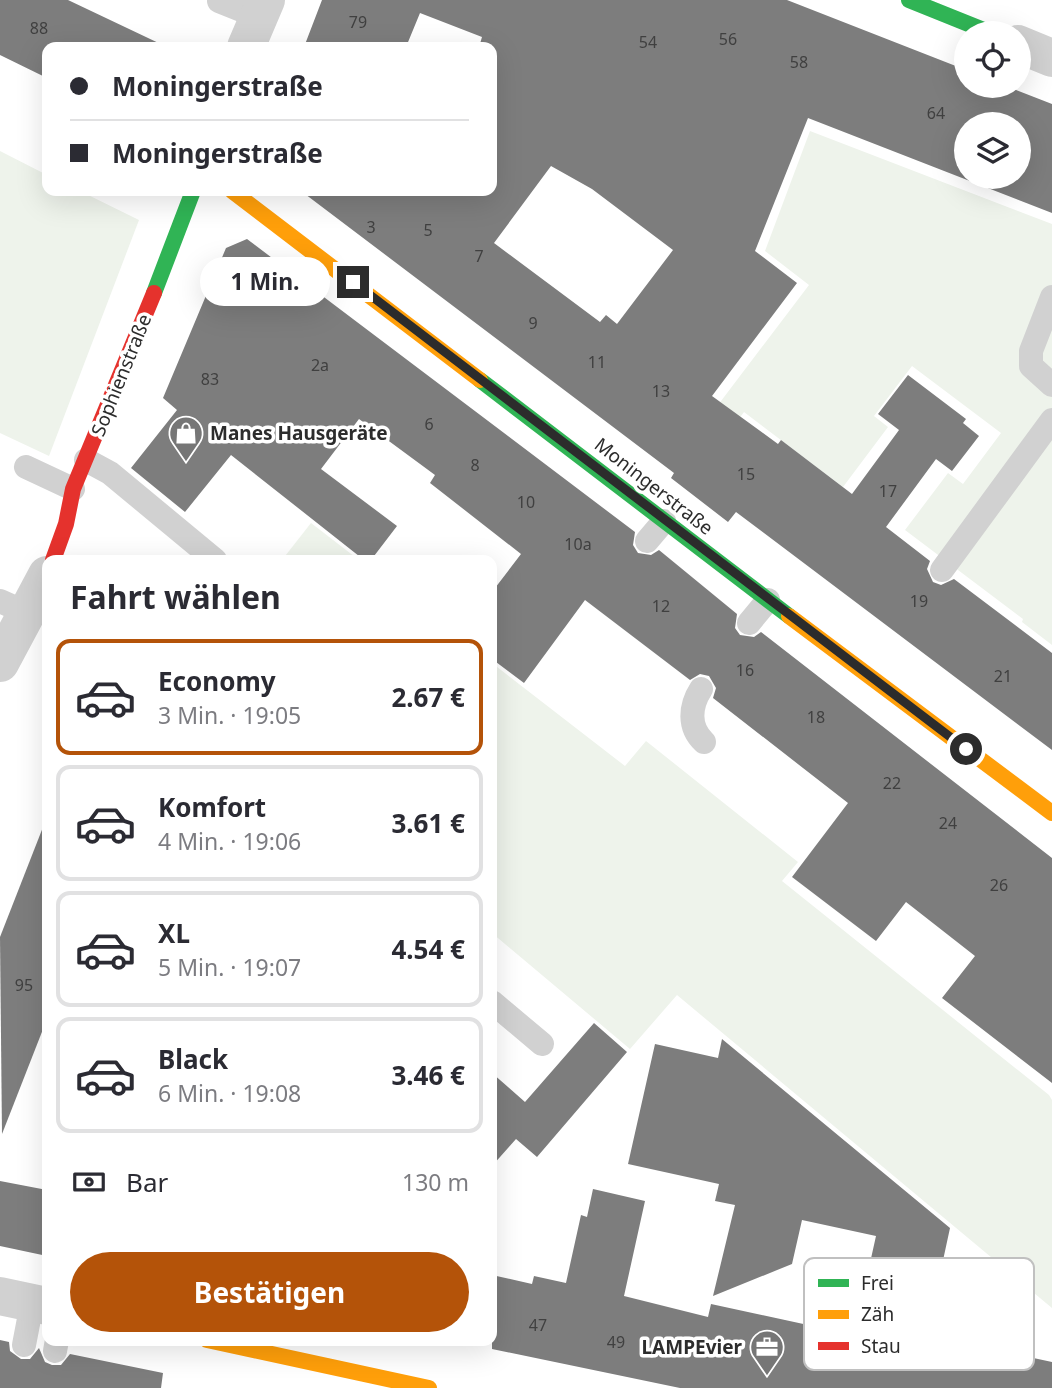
<!DOCTYPE html>
<html lang="de">
<head>
<meta charset="utf-8">
<style>
	:root { --surface:#fff; --page:#f7f7f7; --text:#2b2b33; --muted:#7c7c81; --line:#e1e1e2; --accent:#b45309 }
	body { margin:0; font-family:"Noto Sans",sans-serif; background:var(--page); color:var(--text); height:100vh; display:flex; flex-direction:column; font-size:26px; white-space:nowrap }
	* { box-sizing:border-box; margin:0 }
	p { font-size:23px; color:var(--muted) }
	.icon { flex:none; width:38px; height:38px; fill:none; stroke:currentColor; stroke-width:2; stroke-linecap:round; stroke-linejoin:round }
	.map { position:relative; flex:1; overflow:hidden }
	.panel { position:absolute; left:42px; top:555px; width:455px; height:791px; display:flex; flex-direction:column; background:var(--surface); border-radius:14px; box-shadow:0 7px 28px #0002 }
	.panel>* { flex:none }
	.guide { position:absolute; left:42px; top:42px; width:455px; height:154px; border-radius:14px; box-shadow:0 7px 28px #0002; display:grid; align-content:center; height:154px; padding:0 28px; background:var(--surface) }
	.tools { position:absolute; left:954px; top:21px; display:grid; gap:14px }
	.tools a { display:grid; place-items:center; width:77px; height:77px; border-radius:50%; background:var(--surface); box-shadow:0 7px 28px #0002; font-size:35px }
	.end { position:absolute; width:32px; height:32px; margin:-16px; border:9px solid #2c2c2c; background:#fff; box-shadow:0 0 0 4px #fff }
	.from { border-radius:50% }
	.bubble { position:absolute; height:49px; border-radius:24px; background:var(--surface); box-shadow:0 7px 28px #0002; font-size:23px; font-weight:700; line-height:49px; text-align:center }
	.guide b { display:flex; align-items:center; gap:24px; height:66px; font-size:26px }
	.guide b+b { border-top:2px solid var(--line) }
	.guide i { width:18px; height:18px; background:var(--text) }
	ul { padding:0; list-style:none }
	li { display:flex; align-items:center; gap:21px; height:116px; margin:0 14px 10px; padding:0 14px; border:4px solid var(--line); border-radius:14px }
	li div { flex:1 }
	li b { display:block; font-size:26px }
	li em { font-style:normal; font-weight:700 }
	li.current { border-color:var(--accent) }
	li>.icon { width:63px; height:63px; stroke-width:1.5 }
	h2 { padding:0 28px; font-size:32px; line-height:84px }
	.pay { display:flex; align-items:center; gap:18px; height:77px; padding:0 28px; font-size:26px }
	.pay p { margin-inline-start:auto }
	.primary-button { display:flex; gap:14px; margin-top:auto; padding:14px 28px }
	.primary-button a { flex:1; height:80px; border-radius:42px; background:var(--accent); color:#fff; font-size:28px; font-weight:700; line-height:80px; text-align:center }
	.map>svg:first-child { display:block }
</style>
</head>
<body>
<div class="map">
<svg width="1052" height="1388" viewBox="0 0 1052 1388">
	<rect width="100%" height="100%" fill="#fff"/>
	<g fill="#eef3eb">
		<path d="M 810,131 L 1052,224 L 1052,645 L 1022,622 L 1023,619 L 905,530 L 948,473 L 963,484 L 1001,433 L 912,366 L 874,416 L 888,427 L 843,487 L 744,412 L 738,420 L 718,405 L 809,285 L 765,251 Z"/>
		<path d="M 0,151 L 47,175 L 47,191 L 80,191 L 139,220 L 49,456 L 0,433 Z"/>
		<path d="M 311,523 L 359,560 L 282,560 Z"/>
		<path d="M 492,663 L 625,766 L 646,741 L 798,862 L 782,881 L 1049,1095 L 1052,1100 L 1052,1308 L 677,995 L 630,1049 L 492,933 Z"/>
	</g>
	<g fill="#7d7d7d" fill-rule="evenodd">
		<path d="M 0,0 L 68,0 L 167,47 L 47,47 L 47,78 L 0,55 Z"/>
		<path d="M 322,0 L 787,0 L 966,70 L 966,86 L 1006,86 L 1052,104 L 1052,213 L 808,118 L 755,251 L 797,283 L 712,396 L 778,444 L 781,440 L 852,494 L 899,430 L 878,414 L 908,375 L 966,419 L 963,423 L 979,436 L 952,471 L 936,459 L 886,527 L 930,561 L 927,569 L 933,582 L 941,585 L 954,579 L 1052,653 L 1052,750 L 736,512 L 728,522 L 671,478 L 674,473 L 301,191 L 492,191 L 492,47 L 479,47 L 482,37 L 420,13 L 406,47 L 304,47 ZM 966,124 L 1018,124 L 1018,177 L 966,177 ZM 551,166 L 592,189 L 673,250 L 617,324 L 606,315 L 600,322 L 494,243 Z"/>
		<path d="M 247,239 L 635,532 L 633,545 L 638,553 L 651,555 L 659,550 L 737,614 L 735,628 L 740,635 L 754,637 L 761,632 L 1052,858 L 1052,1083 L 942,998 L 975,956 L 906,902 L 876,941 L 792,877 L 848,803 L 713,698 L 716,688 L 709,676 L 700,674 L 690,680 L 585,600 L 524,683 L 492,659 L 492,592 L 521,554 L 430,483 L 435,475 L 359,419 L 321,469 L 397,526 L 371,560 L 364,560 L 231,455 L 185,512 L 131,468 L 177,410 L 163,398 L 226,248 Z"/>
		<path d="M 45,822 L 47,1019 L 2,1134 L 0,937 Z"/>
		<path d="M 594,1023 L 627,1052 L 537,1157 L 516,1139 L 492,1166 L 492,1073 L 525,1102 Z"/>
		<path d="M 722,1039 L 950,1228 L 934,1302 L 970,1310 L 968,1321 L 987,1324 L 983,1347 L 1052,1362 L 1052,1388 L 680,1388 L 492,1349 L 492,1275 L 532,1284 L 534,1276 L 566,1283 L 581,1215 L 587,1217 L 593,1189 L 645,1201 L 624,1296 L 708,1317 L 711,1304 L 854,1335 L 876,1236 L 802,1220 L 792,1264 L 713,1296 L 735,1205 L 715,1201 L 719,1184 L 628,1164 L 655,1044 L 718,1058 Z"/>
		<path d="M 0,1181 L 47,1190 L 47,1256 L 0,1246 Z"/>
		<path d="M 0,1340 L 9,1342 L 10,1351 L 21,1359 L 30,1359 L 39,1348 L 45,1362 L 52,1365 L 61,1365 L 70,1354 L 163,1373 L 161,1388 L 0,1388 Z"/>
	</g>
	<g fill="none" stroke-linecap="round" stroke-linejoin="round">
		<g stroke="#d1d1d1" stroke-width="24">
			<path d="M 219,1 L 259,17"/>
			<path d="M 1052,297 L 1031,351 L 1031,366 L 1052,385"/>
			<path d="M 86,460 L 110,473 L 215,560"/>
			<path d="M 26,467 L 73,489"/>
			<path d="M 647,541 L 664,521"/>
			<path d="M 942,570 L 1052,420"/>
			<path d="M 0,601 L 27,613"/>
			<path d="M 749,623 L 768,600"/>
			<path d="M 701,689 C 690,706 688,727 704,742"/>
			<path d="M 492,1002 L 542,1044"/>
			<path d="M 24,1345 L 32,1303"/>
			<path d="M 55,1351 L 57,1340"/>
		</g>
		<g stroke="#d1d1d1" stroke-width="38">
			<path d="M 1018,44 L 1052,58"/>
			<path d="M 246,47 L 266,0"/>
			<path d="M 0,663 L 47,575"/>
			<path d="M 0,1296 L 47,1306"/>
		</g>
		<g stroke="#30b455" stroke-width="16">
			<path d="M 909,0 L 991,33"/>
			<path d="M 154,293 L 193,191"/>
			<path d="M 480,380 L 789,616"/>
		</g>
		<g stroke="#ff9f0a" stroke-width="16">
			<path d="M 232,191 L 480,380"/>
			<path d="M 789,616 L 1052,813"/>
			<path d="M 207,1340 L 429,1388"/>
		</g>
		<path stroke="#e5322d" stroke-width="16" d="M 53,560 L 66,524 L 73,489 L 154,293"/>
	</g>
	<g fill="none" stroke-linecap="round" stroke-linejoin="round">
		<path stroke="#2c2c2c" stroke-width="9" d="M 353,282 L 966,749"/>
	</g>
	<defs>
		<g id="shop-pin" transform="scale(1.75)"><path d="M0 17L-7.5 6A9.5 9.5 0 1 1 7.5 6Z" fill="#767676" stroke="#fff"/><path d="M-5-2.5h2.3a2.7 3.5 0 0 1 5.4 0H5L5.5 6h-11ZM-1.5-2.5h3a1.5 2.3 0 0 0-3 0Z" fill="#fff"/></g>
		<g id="office-pin" transform="scale(1.75)"><path d="M0 17L-7.5 6A9.5 9.5 0 1 1 7.5 6Z" fill="#767676" stroke="#fff"/><path d="M-6-3h4V-5.5h4V-3h4V5H-6ZM-1-4.5V-3h2v-1.5ZM-6 0V1H6V0Z" fill="#fff"/></g>
	</defs>
	<g fill-rule="evenodd">
		<use href="#shop-pin" x="186" y="433"/>
		<use href="#office-pin" x="767" y="1347"/>
	</g>
	<g text-anchor="middle" stroke-width="7" stroke-linejoin="round" paint-order="stroke">
		<g font-size="16" fill="#404040">
			<text x="358" y="28">79</text>
			<text x="39" y="34">88</text>
			<text x="728" y="45">56</text>
			<text x="648" y="48">54</text>
			<text x="799" y="68">58</text>
			<text x="936" y="119">64</text>
			<text x="371" y="233">3</text>
			<text x="428" y="236">5</text>
			<text x="479" y="262">7</text>
			<text x="533" y="329">9</text>
			<text x="597" y="368">11</text>
			<text x="320" y="371">2a</text>
			<text x="210" y="385">83</text>
			<text x="661" y="397">13</text>
			<text x="429" y="430">6</text>
			<text x="475" y="471">8</text>
			<text x="746" y="480">15</text>
			<text x="888" y="497">17</text>
			<text x="526" y="508">10</text>
			<text x="578" y="550">10a</text>
			<text x="919" y="607">19</text>
			<text x="661" y="612">12</text>
			<text x="745" y="676">16</text>
			<text x="1003" y="682">21</text>
			<text x="816" y="723">18</text>
			<text x="892" y="789">22</text>
			<text x="948" y="829">24</text>
			<text x="999" y="891">26</text>
			<text x="24" y="991">95</text>
			<text x="538" y="1331">47</text>
			<text x="616" y="1348">49</text>
		</g>
		<g font-size="19" fill="#2c2c2c" stroke="#fff">
			<text transform="translate(121 375) rotate(-68)" y="7">Sophienstraße</text>
			<text transform="translate(654 486) rotate(38)" y="7">Moningerstraße</text>
		</g>
		<g font-size="19" font-weight="bold" fill="#2c2c2c" stroke="#fff" text-anchor="start">
			<text x="210" y="440">Manes Hausgeräte</text>
			<text x="742" y="1354" text-anchor="end">LAMPEvier</text>
		</g>
	</g>
	<rect x="804" y="1258" width="230" height="112" rx="10" fill="#fff" stroke="#c0c0c0" stroke-width="2"/>
	<rect x="818" y="1279" width="31" height="8" fill="#30b455"/>
	<rect x="818" y="1310" width="31" height="9" fill="#ff9f0a"/>
	<rect x="818" y="1342" width="31" height="8" fill="#e5322d"/>
	<g font-size="19" fill="#2c2c2c">
		<text x="861" y="1290">Frei</text>
		<text x="861" y="1321">Zäh</text>
		<text x="861" y="1353">Stau</text>
	</g>
</svg>
<div class="tools">
<a><svg class="icon" aria-label="locate" viewBox="0 0 24 24"><circle cx="12" cy="12" r="6"/><path d="M12 2v4M12 18v4M2 12h4M18 12h4"/></svg></a>
<a><svg class="icon" aria-label="layers" viewBox="0 0 24 24"><path d="M12 4l9 5-9 5-9-5zM3 14l9 5 9-5"/></svg></a>
</div>
<i class="end from" style="left:966px;top:749px"></i>
<i class="end" style="left:353px;top:282px"></i>
<div class="bubble" style="left:200px;top:257px;width:130px">1 Min.</div>
<div class="guide">
<b><i class="from"></i>Moningerstraße</b>
<b><i></i>Moningerstraße</b>
</div>
<section class="panel">
<h2>Fahrt wählen</h2>
<ul>
<li class="current"><svg class="icon" aria-label="car" viewBox="0 0 24 24"><path d="M5 17H2v-5l4-1 3-4h7l3 4 3 1v5h-3M9 17h6M6 11h13"/><circle cx="7" cy="17" r="2"/><circle cx="17" cy="17" r="2"/></svg><div><b>Economy</b><p>3 Min. · 19:05</p></div><em>2.67 €</em></li>
<li><svg class="icon" aria-label="car" viewBox="0 0 24 24"><path d="M5 17H2v-5l4-1 3-4h7l3 4 3 1v5h-3M9 17h6M6 11h13"/><circle cx="7" cy="17" r="2"/><circle cx="17" cy="17" r="2"/></svg><div><b>Komfort</b><p>4 Min. · 19:06</p></div><em>3.61 €</em></li>
<li><svg class="icon" aria-label="car" viewBox="0 0 24 24"><path d="M5 17H2v-5l4-1 3-4h7l3 4 3 1v5h-3M9 17h6M6 11h13"/><circle cx="7" cy="17" r="2"/><circle cx="17" cy="17" r="2"/></svg><div><b>XL</b><p>5 Min. · 19:07</p></div><em>4.54 €</em></li>
<li><svg class="icon" aria-label="car" viewBox="0 0 24 24"><path d="M5 17H2v-5l4-1 3-4h7l3 4 3 1v5h-3M9 17h6M6 11h13"/><circle cx="7" cy="17" r="2"/><circle cx="17" cy="17" r="2"/></svg><div><b>Black</b><p>6 Min. · 19:08</p></div><em>3.46 €</em></li>
</ul>
<div class="pay"><svg class="icon" aria-label="cash" viewBox="0 0 24 24"><path d="M3 7h18v10H3z"/><circle cx="12" cy="12" r="2"/></svg>Bar<p>130 m</p></div>
<div class="primary-button"><a>Bestätigen</a></div>
</section>
</div>
</body>
</html>
